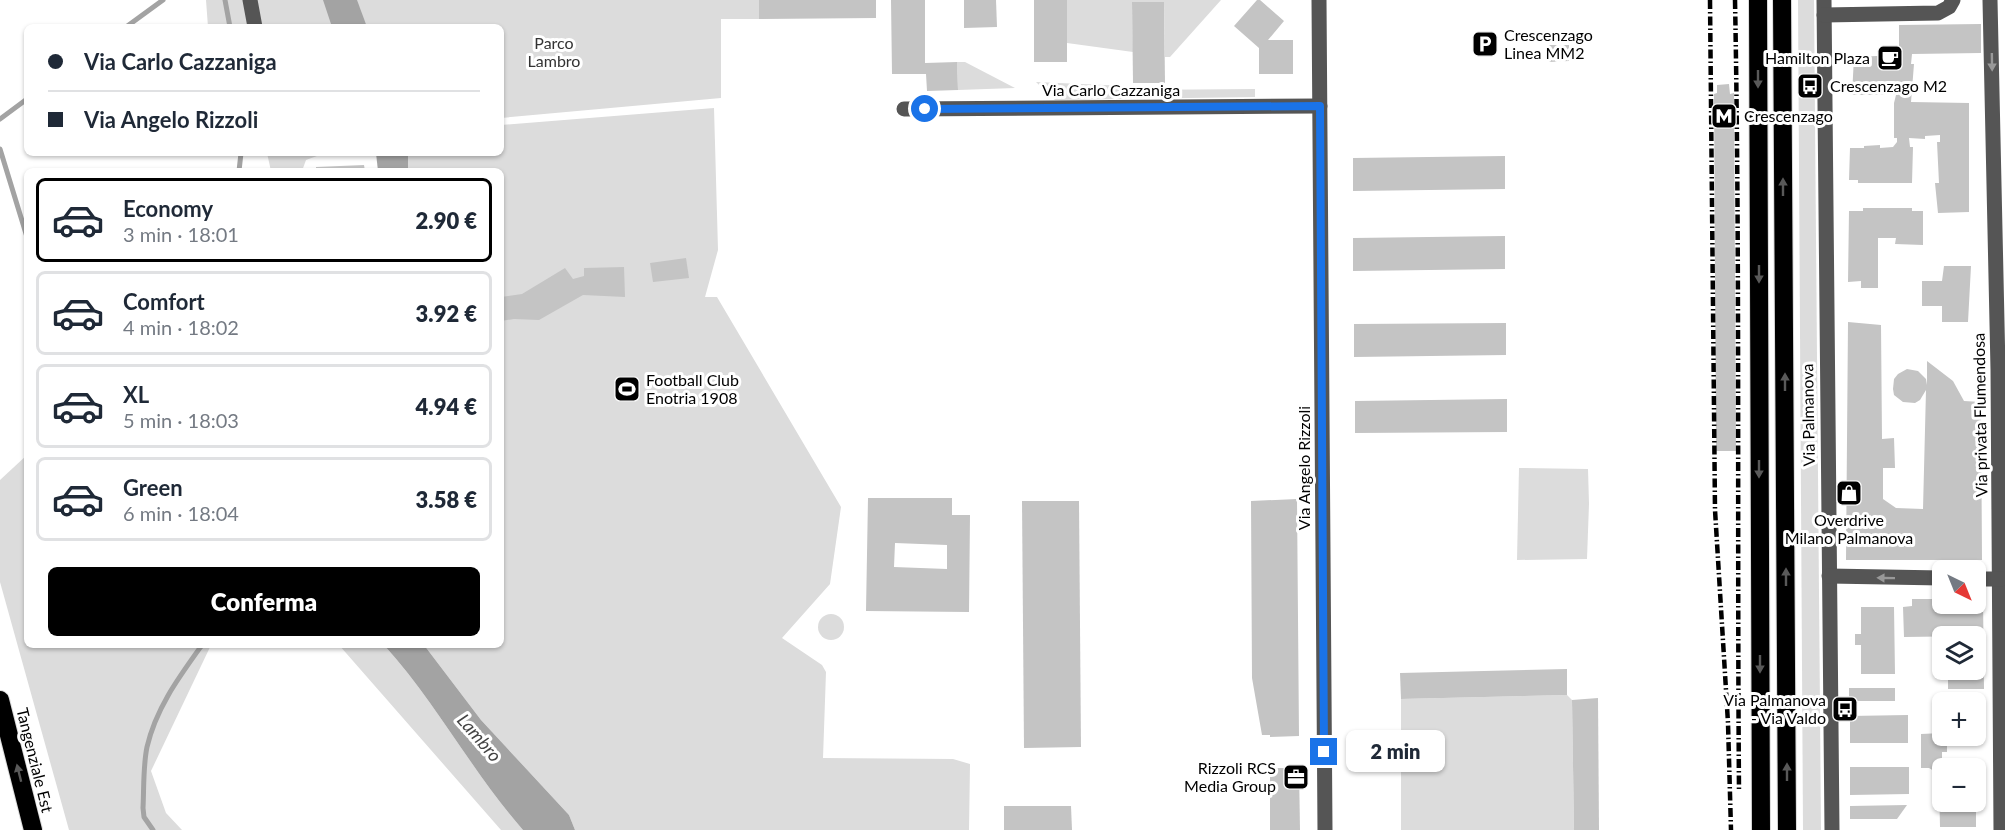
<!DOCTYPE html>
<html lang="it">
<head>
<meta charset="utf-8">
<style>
	:root { --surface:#fff; --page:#f6f6f7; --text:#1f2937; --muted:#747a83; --line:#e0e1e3; --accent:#000 }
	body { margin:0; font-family:Lato,sans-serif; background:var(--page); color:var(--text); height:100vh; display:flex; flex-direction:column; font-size:22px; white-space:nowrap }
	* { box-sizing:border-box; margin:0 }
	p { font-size:20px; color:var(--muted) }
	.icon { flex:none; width:33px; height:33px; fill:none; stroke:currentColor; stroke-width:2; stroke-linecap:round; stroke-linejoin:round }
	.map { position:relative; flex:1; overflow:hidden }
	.drawer { position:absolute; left:24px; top:168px; width:480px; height:480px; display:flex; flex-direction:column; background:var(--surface); border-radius:9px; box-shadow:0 2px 4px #0004 }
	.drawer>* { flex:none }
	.banner { position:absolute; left:24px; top:24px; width:480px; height:132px; border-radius:9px; box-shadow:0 2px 4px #0004; display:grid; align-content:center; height:132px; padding:0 24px; background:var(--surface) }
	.needle { width:39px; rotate:137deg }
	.fabs { position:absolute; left:1932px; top:560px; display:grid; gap:12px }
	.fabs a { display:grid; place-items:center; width:54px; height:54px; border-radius:9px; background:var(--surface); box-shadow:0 2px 4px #0004; font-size:30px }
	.end { position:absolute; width:27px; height:27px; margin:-14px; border:8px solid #1a73e8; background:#fff; box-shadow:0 0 0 3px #fff }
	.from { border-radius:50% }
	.bubble { position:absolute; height:42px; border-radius:9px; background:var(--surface); box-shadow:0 2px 4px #0004; font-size:20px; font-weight:800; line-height:42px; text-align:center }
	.banner b { display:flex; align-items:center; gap:21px; height:57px; font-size:22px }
	.banner b+b { border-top:2px solid var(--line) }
	.banner i { width:15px; height:15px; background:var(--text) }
	ul { padding:10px 0 0; list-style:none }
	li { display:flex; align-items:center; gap:18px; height:84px; margin:0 12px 9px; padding:0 12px; border:3px solid var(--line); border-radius:9px }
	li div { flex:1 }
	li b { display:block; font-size:22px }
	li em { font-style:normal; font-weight:800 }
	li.selected { border-color:var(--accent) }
	li>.icon { width:54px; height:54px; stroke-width:1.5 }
	.action { display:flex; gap:12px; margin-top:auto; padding:12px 24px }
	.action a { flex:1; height:69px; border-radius:9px; background:var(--accent); color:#fff; font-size:24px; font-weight:800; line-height:69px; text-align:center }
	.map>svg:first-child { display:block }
</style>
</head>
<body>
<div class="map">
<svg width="2005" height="830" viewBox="0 0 2005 830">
	<rect width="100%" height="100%" fill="#fff"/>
	<g fill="#dcdcdc">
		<path d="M 206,0 L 759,0 L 759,19 L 721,19 L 721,98 L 501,118 L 501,27 L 208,27 Z"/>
		<path d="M 1067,0 L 1221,0 L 1170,57 L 1165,57 L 1164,2 L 1132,2 L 1133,52 L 1067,43 Z"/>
		<path d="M 1798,0 L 1814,0 L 1821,830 L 1803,830 Z"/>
		<path d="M 957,62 L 965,62 L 1015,88 L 958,90 Z"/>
		<path d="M 1036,82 L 1127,86 L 1133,90 L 1255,89 L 1255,97 L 1055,100 Z"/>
		<path d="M 714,108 L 718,250 L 705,297 L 717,297 L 841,507 L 830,584 L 782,638 L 822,665 L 826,672 L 823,758 L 953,759 L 970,764 L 969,830 L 575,830 L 569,815 L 481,720 L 424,645 L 501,645 L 501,171 L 408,171 L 408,153 L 501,153 L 501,125 Z"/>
		<path d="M 267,153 L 325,153 L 306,160 L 302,171 L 271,171 Z"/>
		<path d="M 27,455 L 27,645 L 211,645 L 151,771 L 166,813 L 182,830 L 69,830 L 0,582 L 0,480 Z"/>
		<path d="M 1519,468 L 1588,469 L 1589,504 L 1587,559 L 1517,560 Z"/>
		<circle cx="831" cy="627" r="13"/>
		<path d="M 339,645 L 384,645 C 436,702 472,772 523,830 L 501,830 Z"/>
		<path d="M 1567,695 L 1572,700 L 1574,830 L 1401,830 L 1401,699 Z"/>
	</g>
	<g fill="#a3a3a3">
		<path d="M 323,0 L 357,0 L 367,27 L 332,27 Z"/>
		<path d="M 376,153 L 408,153 L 408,171 L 378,171 Z"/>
		<path d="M 384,645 L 424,645 L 481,720 L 569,815 L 575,830 L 523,830 C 472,772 436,702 384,645 Z"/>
	</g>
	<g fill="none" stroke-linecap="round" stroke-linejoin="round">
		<g stroke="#a3a3a3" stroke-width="5">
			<path d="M 225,0 L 230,27"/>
			<path d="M 126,27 L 163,0"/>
			<path d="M 0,119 L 27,99"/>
			<path d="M 0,149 L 27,237"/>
			<path d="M 239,171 L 241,153"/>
			<path d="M 153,830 L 144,817 L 143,808 C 144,789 143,766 147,747 C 156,708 179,677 202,645"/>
		</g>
	</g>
	<g fill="#c4c4c4" fill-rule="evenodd">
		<path d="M 759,0 L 876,0 L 876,18 L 759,19 Z"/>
		<path d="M 891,0 L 925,0 L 925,63 L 957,62 L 958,90 L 927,91 L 926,74 L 892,74 Z"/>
		<path d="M 964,0 L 996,0 L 997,27 L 964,28 Z"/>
		<rect x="1034" y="0" width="33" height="62"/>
		<path d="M 1257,0 L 1260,0 L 1284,21 L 1268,40 L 1293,40 L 1293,74 L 1259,74 L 1259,48 L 1234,26 Z"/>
		<path d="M 1132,2 L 1164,2 L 1165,83 L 1133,83 Z"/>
		<path d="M 1981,24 L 1981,53 L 1912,54 L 1911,64 L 1914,64 L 1911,102 L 1969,103 L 1969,212 L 1938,213 L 1935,183 L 1939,183 L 1937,142 L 1940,142 L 1940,135 L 1925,136 L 1925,139 L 1909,138 L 1910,147 L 1913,147 L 1912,183 L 1858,183 L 1858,180 L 1849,180 L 1850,148 L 1864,148 L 1864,146 L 1880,145 L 1880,148 L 1893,147 L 1897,142 L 1897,138 L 1894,138 L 1894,103 L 1896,95 L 1852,95 L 1854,57 L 1899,55 L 1899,25 Z"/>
		<path d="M 1548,45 L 1569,45 L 1569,61 L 1549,62 Z"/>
		<path d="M 1729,84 L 1730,94 L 1734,93 L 1736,451 L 1716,451 L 1714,94 L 1717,93 L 1717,85 Z"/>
		<path d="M 1505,156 L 1505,189 L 1353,191 L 1353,158 Z"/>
		<path d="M 364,165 L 365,171 L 316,171 L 316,167 Z"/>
		<path d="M 1863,208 L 1912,208 L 1912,211 L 1923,211 L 1923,245 L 1895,244 L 1896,238 L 1878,238 L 1878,288 L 1861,288 L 1861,281 L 1848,282 L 1849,211 L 1863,211 Z"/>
		<path d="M 1505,236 L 1505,269 L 1353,271 L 1353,238 Z"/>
		<path d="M 686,258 L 689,278 L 653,282 L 650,263 Z"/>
		<path d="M 1944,266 L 1971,266 L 1968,322 L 1942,322 L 1942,306 L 1922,306 L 1922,281 L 1942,281 Z"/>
		<path d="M 624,267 L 625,297 L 583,295 L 539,320 L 514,319 L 501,321 L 501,297 L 522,294 L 565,268 L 573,279 L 584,276 L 584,268 Z"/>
		<path d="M 1848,322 L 1881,325 L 1882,439 L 1894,438 L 1895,468 L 1883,468 L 1883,499 L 1896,508 L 1923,509 L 1926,390 L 1920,400 L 1915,403 L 1903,402 L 1894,395 L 1893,389 L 1894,379 L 1898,374 L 1907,369 L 1918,371 L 1926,379 L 1927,385 L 1927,361 L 1953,381 L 1964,401 L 1981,402 L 1982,560 L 1846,560 Z"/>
		<path d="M 1506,323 L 1506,355 L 1354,357 L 1354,324 Z"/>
		<path d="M 1507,399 L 1507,432 L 1355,433 L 1355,401 Z"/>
		<path d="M 868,498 L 952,498 L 952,515 L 970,515 L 969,612 L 866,611 ZM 895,543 L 947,545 L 947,569 L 894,567 Z"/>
		<path d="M 1297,499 L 1299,736 L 1270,737 L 1270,735 L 1262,735 L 1252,678 L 1251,501 Z"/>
		<path d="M 1022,501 L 1079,501 L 1081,747 L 1024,748 Z"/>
		<path d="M 1976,598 L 1983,598 L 1984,689 L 1948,689 L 1948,669 L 1976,669 L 1976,636 L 1904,637 L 1903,607 L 1912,606 L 1912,599 L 1942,599 L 1942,603 L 1976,603 Z"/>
		<path d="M 1861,607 L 1894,607 L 1895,674 L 1861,674 L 1861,645 L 1855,645 L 1855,634 L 1861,634 Z"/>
		<path d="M 1567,669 L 1567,695 L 1401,699 L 1400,673 Z"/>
		<rect x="1849" y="688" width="46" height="13"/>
		<path d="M 1598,698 L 1599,830 L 1574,830 L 1572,700 Z"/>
		<path d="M 1908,715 L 1908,743 L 1850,743 L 1850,716 Z"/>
		<path d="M 1942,733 L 1942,745 L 1947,745 L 1947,752 L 1942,752 L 1942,760 L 1934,771 L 1929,768 L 1921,768 L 1921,734 Z"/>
		<path d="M 1850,767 L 1909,767 L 1909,794 L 1850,795 Z"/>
		<path d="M 1270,768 L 1299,768 L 1300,830 L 1270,830 Z"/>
		<path d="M 1939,783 L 1942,783 L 1942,801 L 1976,801 L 1976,827 L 1940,827 Z"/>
		<path d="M 1907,805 L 1897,819 L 1850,819 L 1850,806 Z"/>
		<path d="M 1004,806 L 1071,806 L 1072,830 L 1004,830 Z"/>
	</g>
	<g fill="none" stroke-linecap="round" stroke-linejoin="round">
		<g stroke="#dbdbdb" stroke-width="20">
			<g id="highway">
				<path d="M 1758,0 L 1761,830"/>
				<path d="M 1782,0 L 1787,830"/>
				<path d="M 0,700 L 33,830"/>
			</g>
		</g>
		<g stroke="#555" stroke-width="15">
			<path d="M 250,0 L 255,27"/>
			<path d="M 1319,0 L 1325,830"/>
			<path d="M 1824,0 L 1832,830"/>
			<path d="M 1990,0 L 1998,369 L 2001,830"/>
			<path d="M 1824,15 L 1938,13 L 1949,7 L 1953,0"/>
			<path d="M 904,109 L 1320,106"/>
			<path d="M 1829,576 L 1942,578"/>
			<path d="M 1976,579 L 2001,579"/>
		</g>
		<use href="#highway" stroke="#000" stroke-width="18"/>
		<g stroke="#000" stroke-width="4.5" stroke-dasharray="9 3 1.5 3" stroke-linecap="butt">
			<path d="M 1710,0 L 1715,510 L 1728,723 L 1731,830"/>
			<path d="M 1735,0 C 1740,264 1737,528 1739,792"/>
		</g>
	</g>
	<defs><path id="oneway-solid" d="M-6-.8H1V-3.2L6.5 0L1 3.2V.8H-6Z" transform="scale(1.5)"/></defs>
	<g fill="#999">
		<use href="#oneway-solid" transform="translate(1992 62) rotate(89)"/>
		<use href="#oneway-solid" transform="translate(1886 578) rotate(-179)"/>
	</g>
	<g fill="#595959">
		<use href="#oneway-solid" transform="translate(1758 79) rotate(90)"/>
		<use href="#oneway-solid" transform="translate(1783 187) rotate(-90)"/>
		<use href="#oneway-solid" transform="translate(1759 274) rotate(90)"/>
		<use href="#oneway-solid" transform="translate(1785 382) rotate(-90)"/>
		<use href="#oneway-solid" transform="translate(1759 469) rotate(90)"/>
		<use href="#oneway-solid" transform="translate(1786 577) rotate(-90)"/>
		<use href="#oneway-solid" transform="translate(1760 664) rotate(90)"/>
		<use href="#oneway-solid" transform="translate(1787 772) rotate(-90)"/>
		<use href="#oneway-solid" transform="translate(19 773) rotate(-104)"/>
	</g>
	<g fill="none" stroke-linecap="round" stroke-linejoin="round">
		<path stroke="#1a73e8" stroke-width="8" d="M 925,109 L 1320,106 L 1324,752"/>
	</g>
	<defs>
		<g id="parking-square" transform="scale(1.35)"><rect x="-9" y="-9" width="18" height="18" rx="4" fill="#000" stroke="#fff"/><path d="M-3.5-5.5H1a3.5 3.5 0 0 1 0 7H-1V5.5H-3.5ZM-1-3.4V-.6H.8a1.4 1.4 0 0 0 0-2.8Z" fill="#fff"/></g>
		<g id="cafe-square" transform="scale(1.35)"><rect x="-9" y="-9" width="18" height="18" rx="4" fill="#000" stroke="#fff"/><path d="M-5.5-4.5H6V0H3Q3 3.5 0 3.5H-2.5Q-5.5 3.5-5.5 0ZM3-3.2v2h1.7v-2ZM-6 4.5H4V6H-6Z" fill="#fff"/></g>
		<g id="bus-square" transform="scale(1.35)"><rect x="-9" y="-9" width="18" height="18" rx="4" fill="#000" stroke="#fff"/><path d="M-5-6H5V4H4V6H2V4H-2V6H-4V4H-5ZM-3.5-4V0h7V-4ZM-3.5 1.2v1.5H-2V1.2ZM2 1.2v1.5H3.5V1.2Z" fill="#fff"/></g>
		<g id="metro-square" transform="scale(1.35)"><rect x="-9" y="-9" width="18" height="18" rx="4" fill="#000" stroke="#fff"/><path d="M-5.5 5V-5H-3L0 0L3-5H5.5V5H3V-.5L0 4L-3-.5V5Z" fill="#fff"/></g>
		<g id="stadium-square" transform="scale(1.35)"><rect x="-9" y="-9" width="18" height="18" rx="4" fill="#000" stroke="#fff"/><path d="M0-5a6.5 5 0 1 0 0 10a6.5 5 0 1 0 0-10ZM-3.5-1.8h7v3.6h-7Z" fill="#fff"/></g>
		<g id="shop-square" transform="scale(1.35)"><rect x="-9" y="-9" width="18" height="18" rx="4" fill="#000" stroke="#fff"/><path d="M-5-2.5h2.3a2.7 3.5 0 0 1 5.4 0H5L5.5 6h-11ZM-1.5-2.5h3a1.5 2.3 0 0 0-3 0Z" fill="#fff"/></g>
		<g id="office-square" transform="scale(1.35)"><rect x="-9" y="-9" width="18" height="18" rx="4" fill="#000" stroke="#fff"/><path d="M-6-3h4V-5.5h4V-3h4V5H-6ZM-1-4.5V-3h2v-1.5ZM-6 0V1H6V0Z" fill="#fff"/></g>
	</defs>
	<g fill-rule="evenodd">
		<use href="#parking-square" x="1485" y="44"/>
		<use href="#cafe-square" x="1890" y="58"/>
		<use href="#bus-square" x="1810" y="86"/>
		<use href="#metro-square" x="1724" y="116"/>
		<use href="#stadium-square" x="627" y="389"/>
		<use href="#shop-square" x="1849" y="493"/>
		<use href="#bus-square" x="1845" y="709"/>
		<use href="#office-square" x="1296" y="777"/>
	</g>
	<g text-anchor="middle" stroke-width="6" stroke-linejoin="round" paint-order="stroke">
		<g font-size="16" fill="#000" stroke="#fff" text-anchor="start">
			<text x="1504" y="41">Crescenzago<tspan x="1504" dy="18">Linea MM2</tspan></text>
			<text x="1870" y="64" text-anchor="end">Hamilton Plaza</text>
			<text x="1830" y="92">Crescenzago M2</text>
			<text x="1744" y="122">Crescenzago</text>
			<text x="646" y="386">Football Club<tspan x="646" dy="18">Enotria 1908</tspan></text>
			<text x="1849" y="526" text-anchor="middle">Overdrive<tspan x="1849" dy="18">Milano Palmanova</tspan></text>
			<text x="1826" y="706" text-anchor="end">Via Palmanova<tspan x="1826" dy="18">- Via Valdo</tspan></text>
			<text x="1276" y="774" text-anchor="end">Rizzoli RCS<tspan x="1276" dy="18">Media Group</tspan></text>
		</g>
		<g font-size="16" fill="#333" stroke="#fff">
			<text x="554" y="49">Parco<tspan x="554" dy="18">Lambro</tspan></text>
		</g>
		<g font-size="16" fill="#000" stroke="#fff">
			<text x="1111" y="96">Via Carlo Cazzaniga</text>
			<text transform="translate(1808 415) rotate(-91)" y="6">Via Palmanova</text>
			<text transform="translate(1980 415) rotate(-91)" y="6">Via privata Flumendosa</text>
			<text transform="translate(1304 468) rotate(-90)" y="6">Via Angelo Rizzoli</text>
			<text transform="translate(35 760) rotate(76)" y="6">Tangenziale Est</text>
		</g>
		<g font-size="18" font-style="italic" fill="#444" stroke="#fff">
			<text transform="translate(479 738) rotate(49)" y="6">Lambro</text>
		</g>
	</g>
</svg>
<div class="fabs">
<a><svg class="needle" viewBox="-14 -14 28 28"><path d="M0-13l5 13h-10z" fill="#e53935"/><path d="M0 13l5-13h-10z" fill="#747a83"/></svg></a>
<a><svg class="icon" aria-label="layers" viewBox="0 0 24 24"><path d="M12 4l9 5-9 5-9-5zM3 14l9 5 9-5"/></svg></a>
<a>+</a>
<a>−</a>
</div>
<i class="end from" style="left:925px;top:109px"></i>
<i class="end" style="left:1324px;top:752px"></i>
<div class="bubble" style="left:1346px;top:730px;width:99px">2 min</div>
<div class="banner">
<b><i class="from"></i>Via Carlo Cazzaniga</b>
<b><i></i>Via Angelo Rizzoli</b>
</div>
<section class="drawer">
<ul>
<li class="selected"><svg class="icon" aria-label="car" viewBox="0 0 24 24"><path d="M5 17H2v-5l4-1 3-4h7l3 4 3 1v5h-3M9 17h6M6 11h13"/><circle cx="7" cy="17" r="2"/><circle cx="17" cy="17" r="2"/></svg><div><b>Economy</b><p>3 min · 18:01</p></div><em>2.90 €</em></li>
<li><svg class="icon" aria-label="car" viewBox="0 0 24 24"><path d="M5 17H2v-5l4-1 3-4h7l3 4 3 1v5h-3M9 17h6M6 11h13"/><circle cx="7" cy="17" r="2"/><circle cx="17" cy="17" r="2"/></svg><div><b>Comfort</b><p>4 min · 18:02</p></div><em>3.92 €</em></li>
<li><svg class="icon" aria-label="car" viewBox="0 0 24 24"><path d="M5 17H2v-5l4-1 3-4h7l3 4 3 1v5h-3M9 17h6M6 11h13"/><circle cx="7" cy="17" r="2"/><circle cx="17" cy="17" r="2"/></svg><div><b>XL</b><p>5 min · 18:03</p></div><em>4.94 €</em></li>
<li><svg class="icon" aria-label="car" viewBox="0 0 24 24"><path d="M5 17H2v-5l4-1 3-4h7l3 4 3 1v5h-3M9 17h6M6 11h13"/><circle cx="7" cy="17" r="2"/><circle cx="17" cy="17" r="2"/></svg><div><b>Green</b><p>6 min · 18:04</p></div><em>3.58 €</em></li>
</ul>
<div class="action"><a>Conferma</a></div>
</section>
</div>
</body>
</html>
